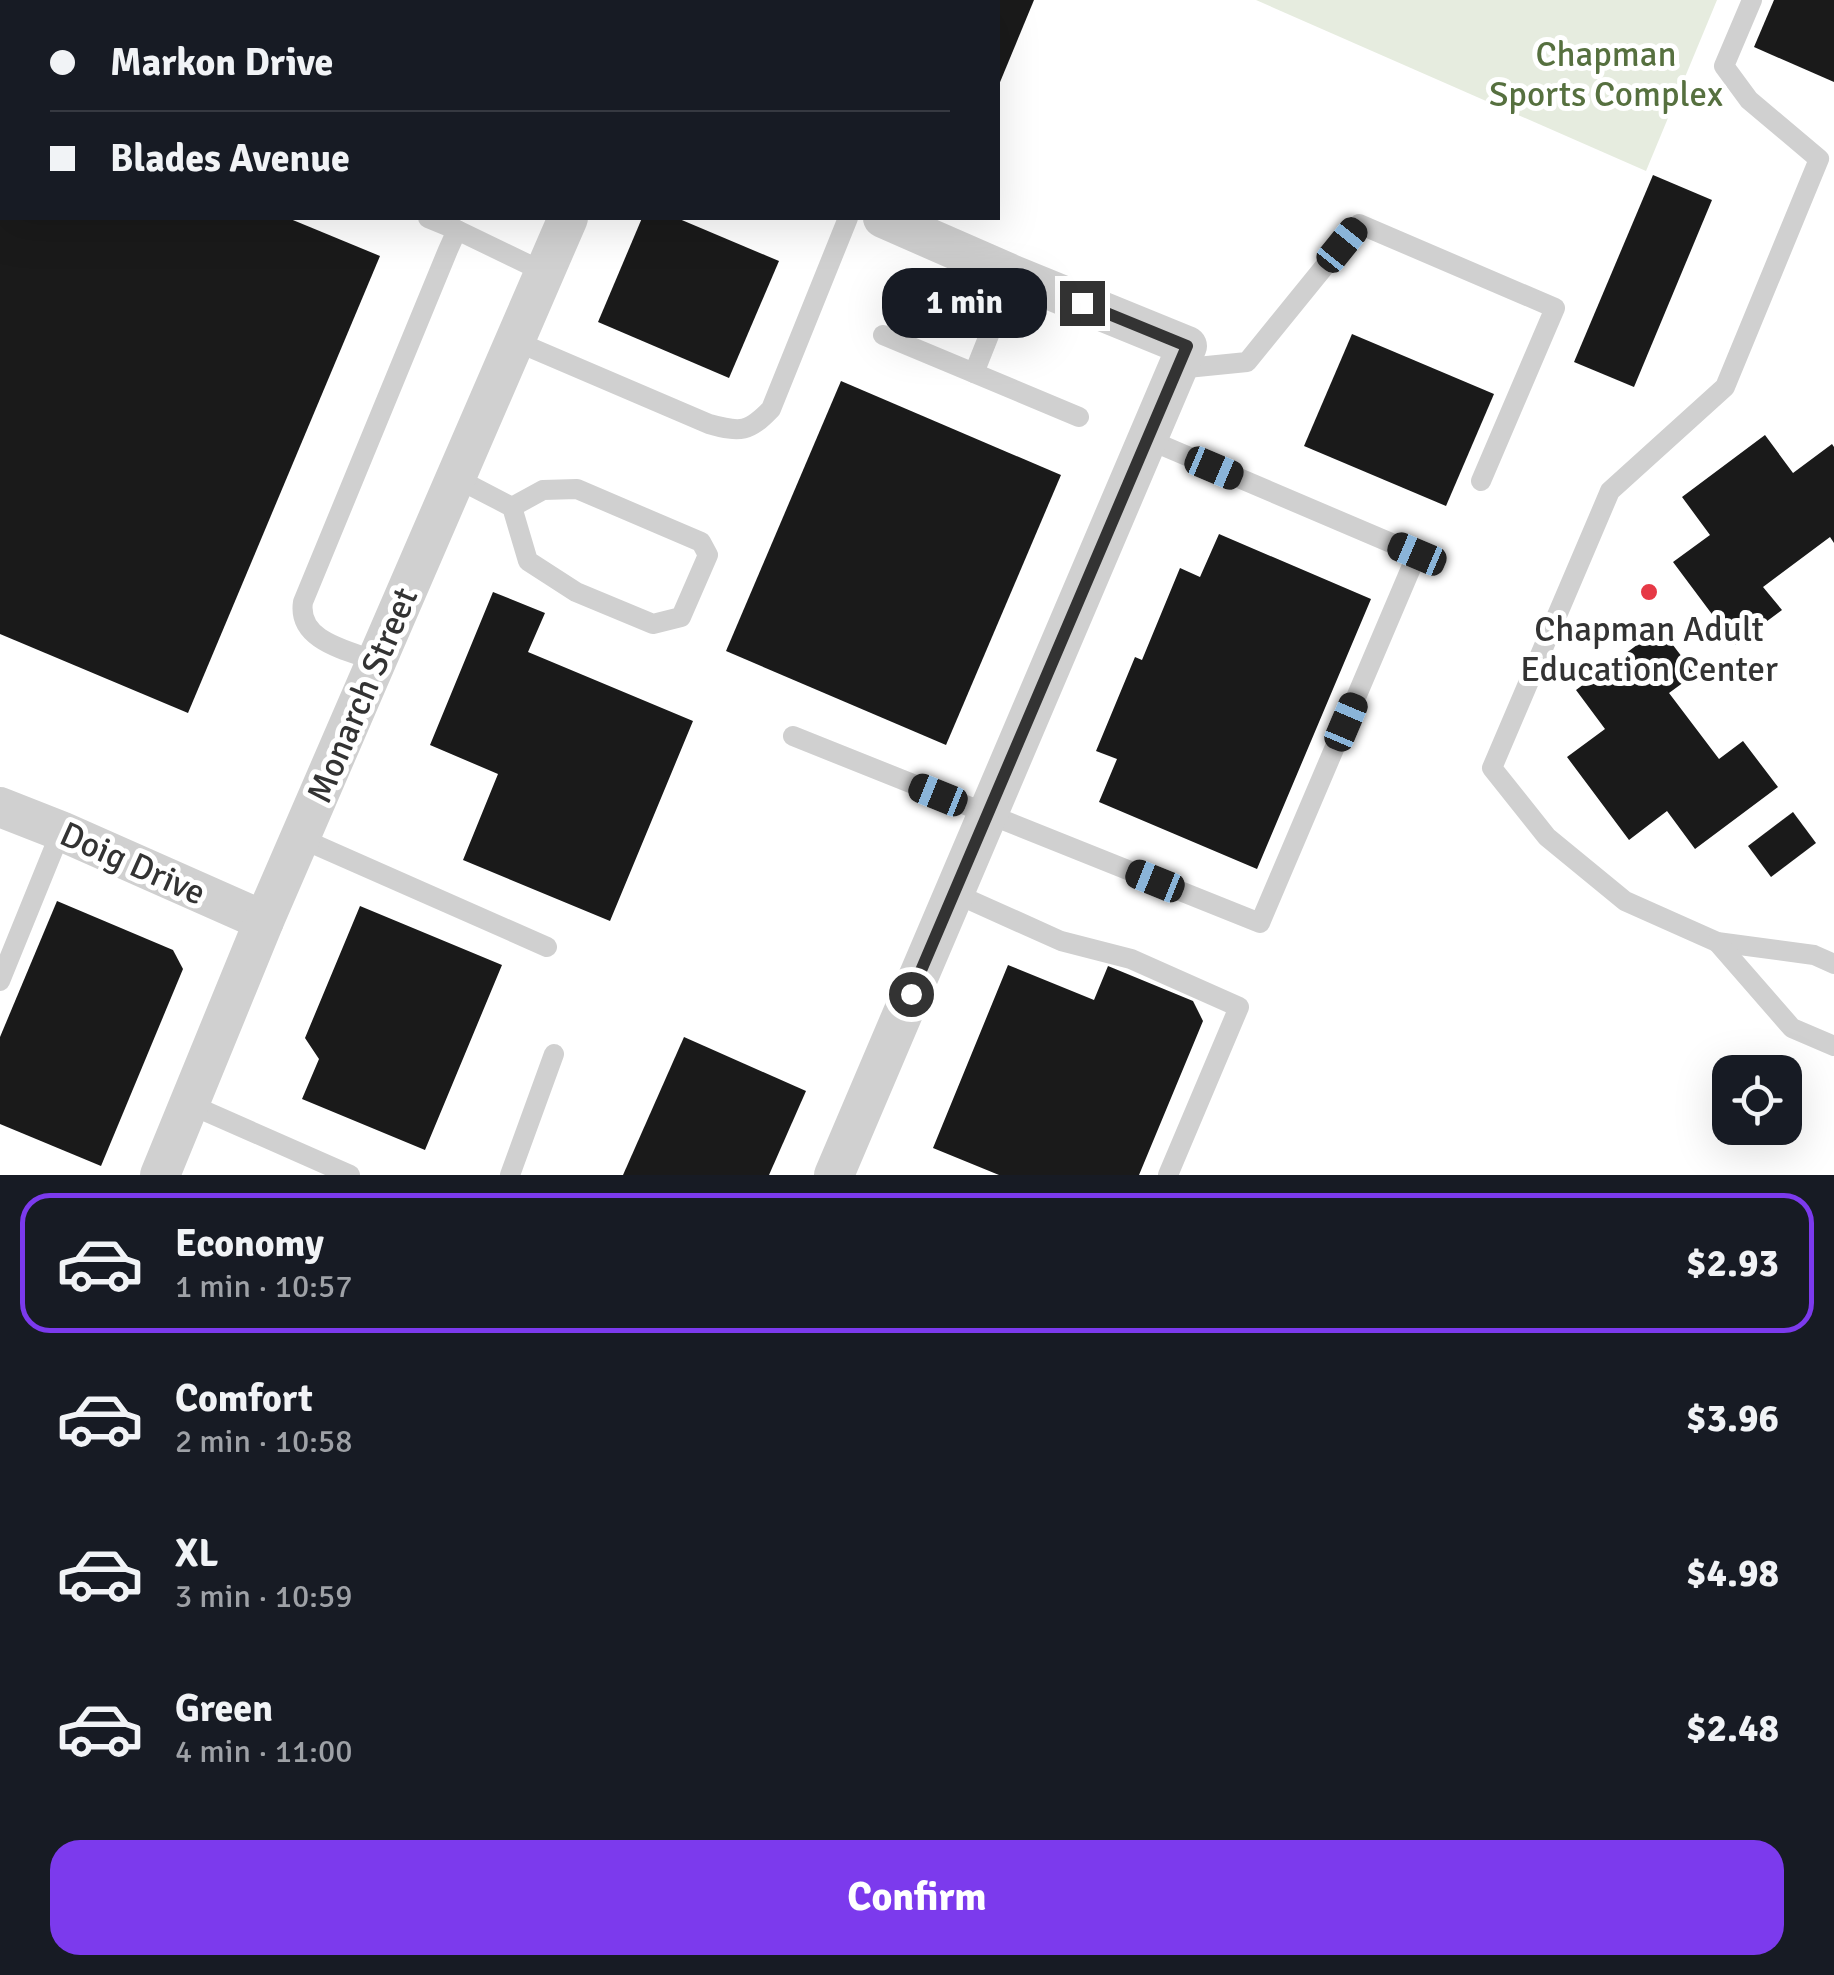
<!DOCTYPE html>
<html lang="en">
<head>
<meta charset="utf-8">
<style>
	:root { --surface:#171b24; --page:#242831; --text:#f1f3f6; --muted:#9ea1a6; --line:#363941; --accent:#7c3aed }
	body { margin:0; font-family:Signika,sans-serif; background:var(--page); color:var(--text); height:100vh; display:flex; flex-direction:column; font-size:38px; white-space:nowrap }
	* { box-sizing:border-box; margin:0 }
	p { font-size:32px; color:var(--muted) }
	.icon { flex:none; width:55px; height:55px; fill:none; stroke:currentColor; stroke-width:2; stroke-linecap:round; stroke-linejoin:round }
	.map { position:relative; height:1175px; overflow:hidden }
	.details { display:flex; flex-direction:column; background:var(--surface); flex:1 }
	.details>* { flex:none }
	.guide { position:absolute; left:0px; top:0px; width:1000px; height:220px; box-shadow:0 10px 40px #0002; display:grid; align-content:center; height:220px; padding:0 50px; background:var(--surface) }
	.controls { position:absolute; left:1712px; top:1055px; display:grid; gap:20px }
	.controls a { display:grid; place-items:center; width:90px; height:90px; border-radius:20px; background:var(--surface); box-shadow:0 10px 40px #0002; font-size:50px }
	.end { position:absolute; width:45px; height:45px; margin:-22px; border:12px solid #333; background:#fff; box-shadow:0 0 0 5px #fff }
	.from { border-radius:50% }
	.bubble { position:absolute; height:70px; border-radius:30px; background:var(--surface); box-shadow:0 10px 40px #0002; font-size:32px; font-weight:700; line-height:70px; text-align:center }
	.car { position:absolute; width:30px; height:60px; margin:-30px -15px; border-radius:12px; box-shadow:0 0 8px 2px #0007; background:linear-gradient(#222 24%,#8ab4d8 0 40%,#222 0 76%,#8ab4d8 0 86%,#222 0) }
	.guide b { display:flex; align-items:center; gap:35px; height:95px; font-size:38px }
	.guide b+b { border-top:2px solid var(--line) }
	.guide i { width:25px; height:25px; background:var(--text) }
	ul { padding:18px 0 0; list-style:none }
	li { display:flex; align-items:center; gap:30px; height:140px; margin:0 20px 15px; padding:0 30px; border:5px solid transparent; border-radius:30px }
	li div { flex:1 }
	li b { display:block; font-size:38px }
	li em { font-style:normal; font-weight:700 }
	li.selected { border-color:var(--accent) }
	li>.icon { width:90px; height:90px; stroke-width:1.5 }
	.action { display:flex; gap:20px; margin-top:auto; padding:20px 50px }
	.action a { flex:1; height:115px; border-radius:30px; background:var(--accent); color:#fff; font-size:40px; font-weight:700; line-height:115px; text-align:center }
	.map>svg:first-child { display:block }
</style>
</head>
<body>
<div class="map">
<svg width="1834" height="1175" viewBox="0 0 1834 1175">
	<rect width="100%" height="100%" fill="#fff"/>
	<path fill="#e6ecdf" d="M 1256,0 L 1717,0 L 1646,171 Z"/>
	<g fill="#1a1a1a">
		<path d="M 998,0 L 1034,0 L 998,87 Z"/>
		<path d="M 1774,0 L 1834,0 L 1834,82 L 1754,47 Z"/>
		<path d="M 1653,175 L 1712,200 L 1634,387 L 1574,362 Z"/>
		<path d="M 0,218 L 288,218 L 380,256 L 188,713 L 0,634 Z"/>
		<path d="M 642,218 L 677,218 L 779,261 L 729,378 L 598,322 Z"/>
		<path d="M 1352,334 L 1494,394 L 1446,506 L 1304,446 Z"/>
		<path d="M 841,381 L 1061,475 L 946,745 L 726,651 Z"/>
		<path d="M 1765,435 L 1793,473 L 1832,444 L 1834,447 L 1834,543 L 1830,537 L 1763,587 L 1782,610 L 1735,645 L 1673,562 L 1710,535 L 1682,497 Z"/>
		<path d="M 1219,534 L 1371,599 L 1257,869 L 1099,802 L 1117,759 L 1096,751 L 1135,657 L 1142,660 L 1180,568 L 1200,577 Z"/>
		<path d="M 493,592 L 545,613 L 528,652 L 693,721 L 610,921 L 463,860 L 498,774 L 430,745 Z"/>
		<path d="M 1660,628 L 1695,674 L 1669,693 L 1719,759 L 1743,741 L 1778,787 L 1695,849 L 1667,811 L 1629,840 L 1567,757 L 1605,729 L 1576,690 Z"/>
		<path d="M 1793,812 L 1816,843 L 1771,877 L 1748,846 Z"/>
		<path d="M 57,901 L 173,950 L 183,969 L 101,1166 L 0,1124 L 0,1037 Z"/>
		<path d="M 360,906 L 502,965 L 425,1150 L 302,1099 L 319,1059 L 305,1038 Z"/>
		<path d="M 1008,965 L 1094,1000 L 1108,966 L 1193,1001 L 1203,1021 L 1139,1175 L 999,1175 L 933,1148 Z"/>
		<path d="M 684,1037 L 806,1091 L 769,1175 L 623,1175 Z"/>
	</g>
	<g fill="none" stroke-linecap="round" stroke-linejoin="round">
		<g stroke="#d0d0d0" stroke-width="20">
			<path d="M 1752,0 L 1724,66 L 1749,100 L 1819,159 L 1725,387 L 1610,491 L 1492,768 L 1547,837 L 1625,901 L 1717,942 L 1814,955 L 1834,964"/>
			<path d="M 525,2 L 525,0"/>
			<path d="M 0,49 L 2,49"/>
			<path d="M 428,218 L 457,230"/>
			<path d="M 883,335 L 974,373 L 1013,275"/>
			<path d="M 515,341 L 709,424 C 741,433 749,432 771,409 L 848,218"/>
			<path d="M 1177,369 L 1247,362 L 1359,224 L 1555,308 L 1481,481"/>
			<path d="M 974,373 L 1079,417"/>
			<path d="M 456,478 L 512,507 L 528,561 L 576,592 L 653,624 L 681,617 L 708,555 L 701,542 L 577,489 L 543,490 L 512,507"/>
			<path d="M 376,661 C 347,650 297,641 303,602 L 448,250 L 457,230 L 544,272"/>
			<path d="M 793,736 L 1260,923 L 1417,554 L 1147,439"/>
			<path d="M 300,838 L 547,947"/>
			<path d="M 954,893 L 1061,941 L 1131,959 L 1239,1007 L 1168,1175"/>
			<path d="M 1717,942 L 1792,1028 L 1834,1046"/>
			<path d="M 0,981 L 61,831"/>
			<path d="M 189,1104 L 350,1175"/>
			<path d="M 510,1175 L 554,1054"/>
		</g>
		<g stroke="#d0d0d0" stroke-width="40">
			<path d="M 634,2 L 635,0"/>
			<path d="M 0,807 L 61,831 L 264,921"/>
			<path d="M 160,1175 L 264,921 L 568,218"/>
			<path d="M 834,1175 L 1187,346 L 1013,275 L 883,218"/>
		</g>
	</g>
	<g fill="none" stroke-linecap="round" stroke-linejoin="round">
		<path stroke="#333" stroke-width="12" d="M 911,994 L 1187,346 L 1082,303"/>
	</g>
	<circle fill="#e63946" stroke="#fff" stroke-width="4" cx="1649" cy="592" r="10"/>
	<g text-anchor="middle" stroke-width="10" stroke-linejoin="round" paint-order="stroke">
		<g font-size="35" fill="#56703f" stroke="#fff">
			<text x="1606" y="66">Chapman<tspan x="1606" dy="40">Sports Complex</tspan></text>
		</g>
		<g font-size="35" fill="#333" stroke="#fff">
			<text x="1649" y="641">Chapman Adult<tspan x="1649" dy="40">Education Center</tspan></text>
		</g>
		<g font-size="35" fill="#333" stroke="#fff">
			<text transform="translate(362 695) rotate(-67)" y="12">Monarch Street</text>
			<text transform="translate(133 863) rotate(24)" y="12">Doig Drive</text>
		</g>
	</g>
</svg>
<div class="controls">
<a><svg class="icon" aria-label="locate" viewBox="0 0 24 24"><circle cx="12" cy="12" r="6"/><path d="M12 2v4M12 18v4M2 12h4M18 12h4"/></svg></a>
</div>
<i class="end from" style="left:911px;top:994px"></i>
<i class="end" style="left:1082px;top:303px"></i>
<div class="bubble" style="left:882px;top:268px;width:165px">1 min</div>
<i class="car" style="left:1342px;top:245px;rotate:39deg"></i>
<i class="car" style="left:1214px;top:468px;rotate:113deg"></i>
<i class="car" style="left:1417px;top:554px;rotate:293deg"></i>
<i class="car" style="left:1346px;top:722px;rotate:23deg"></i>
<i class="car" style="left:938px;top:795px;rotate:292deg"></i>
<i class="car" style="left:1155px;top:881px;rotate:292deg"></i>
<div class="guide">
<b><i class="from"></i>Markon Drive</b>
<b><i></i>Blades Avenue</b>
</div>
</div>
<section class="details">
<ul>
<li class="selected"><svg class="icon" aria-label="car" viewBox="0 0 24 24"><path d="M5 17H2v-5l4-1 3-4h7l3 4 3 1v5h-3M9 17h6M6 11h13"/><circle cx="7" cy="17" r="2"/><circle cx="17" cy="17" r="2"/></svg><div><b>Economy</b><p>1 min · 10:57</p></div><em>$2.93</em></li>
<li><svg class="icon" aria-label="car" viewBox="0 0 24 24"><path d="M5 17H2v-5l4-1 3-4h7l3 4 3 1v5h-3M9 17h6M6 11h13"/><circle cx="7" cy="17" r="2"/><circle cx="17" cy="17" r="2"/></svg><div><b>Comfort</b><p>2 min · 10:58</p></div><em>$3.96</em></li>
<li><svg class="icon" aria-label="car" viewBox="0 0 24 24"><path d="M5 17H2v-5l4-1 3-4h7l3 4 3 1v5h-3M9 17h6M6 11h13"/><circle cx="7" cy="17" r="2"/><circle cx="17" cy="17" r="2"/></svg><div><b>XL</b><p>3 min · 10:59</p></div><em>$4.98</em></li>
<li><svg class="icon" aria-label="car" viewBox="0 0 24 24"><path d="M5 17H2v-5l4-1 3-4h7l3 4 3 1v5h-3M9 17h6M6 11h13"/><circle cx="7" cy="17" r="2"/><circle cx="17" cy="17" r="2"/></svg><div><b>Green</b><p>4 min · 11:00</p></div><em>$2.48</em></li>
</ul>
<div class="action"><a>Confirm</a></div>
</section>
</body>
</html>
